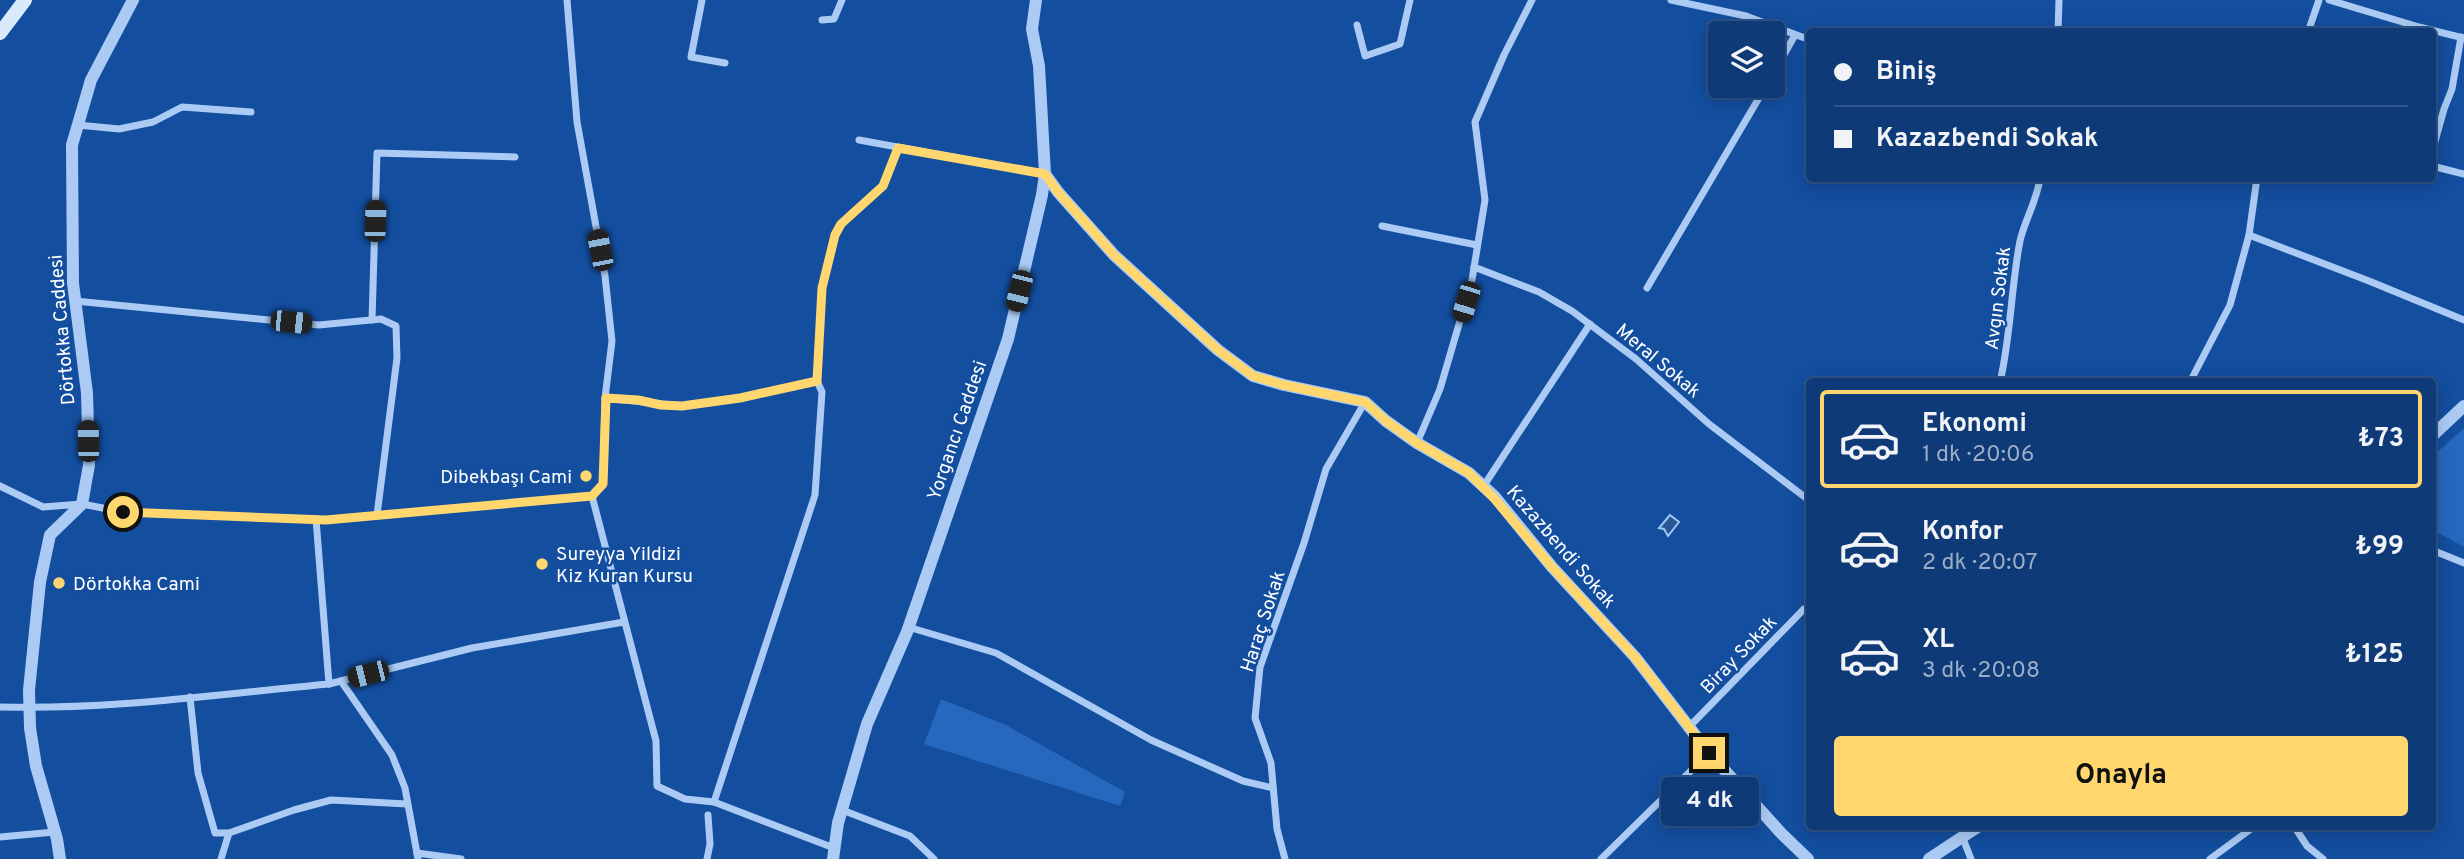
<!DOCTYPE html>
<html lang="tr">
<head>
<meta charset="utf-8">
<style>
	:root { --surface:#0e3a77; --page:#1c457f; --text:#f1f3f6; --muted:#9badc6; --line:#2e5489; --accent:#ffd76e }
	body { margin:0; font-family:Overpass,sans-serif; background:var(--page); color:var(--text); height:100vh; display:flex; flex-direction:column; font-size:26px; white-space:nowrap }
	* { box-sizing:border-box; margin:0 }
	p { font-size:23px; color:var(--muted) }
	.icon { flex:none; width:38px; height:38px; fill:none; stroke:currentColor; stroke-width:2; stroke-linecap:round; stroke-linejoin:round }
	.map { position:relative; flex:1; overflow:hidden }
	.side { position:absolute; left:1806px; top:378px; width:630px; height:452px; display:flex; flex-direction:column; background:var(--surface); border-radius:7px; box-shadow:0 4px 18px #0003,0 0 0 2px var(--line) }
	.side>* { flex:none }
	.hud { position:absolute; left:1806px; top:28px; width:630px; height:154px; border-radius:7px; box-shadow:0 4px 18px #0003,0 0 0 2px var(--line); display:grid; align-content:center; height:154px; padding:0 28px; background:var(--surface) }
	.controls { position:absolute; left:1708px; top:21px; display:grid; gap:14px }
	.controls a { display:grid; place-items:center; width:77px; height:77px; border-radius:7px; background:var(--surface); box-shadow:0 4px 18px #0003,0 0 0 2px var(--line); font-size:35px }
	.end { position:absolute; width:32px; height:32px; margin:-16px; border:9px solid #ffd76e; background:#111; box-shadow:0 0 0 4px #111 }
	.from { border-radius:50% }
	.bubble { position:absolute; height:49px; border-radius:7px; background:var(--surface); box-shadow:0 4px 18px #0003,0 0 0 2px var(--line); font-size:23px; font-weight:700; line-height:49px; text-align:center }
	.car { position:absolute; width:21px; height:42px; margin:-21px -10px; border-radius:9px; box-shadow:0 0 5px 2px #0007; background:linear-gradient(#222 24%,#8ab4d8 0 40%,#222 0 76%,#8ab4d8 0 86%,#222 0) }
	.hud b { display:flex; align-items:center; gap:24px; height:66px; font-size:26px }
	.hud b+b { border-top:2px solid var(--line) }
	.hud i { width:18px; height:18px; background:var(--text) }
	ul { padding:12px 0 0; list-style:none }
	li { display:flex; align-items:center; gap:21px; height:98px; margin:0 14px 10px; padding:0 14px; border:4px solid transparent; border-radius:7px }
	li div { flex:1 }
	li b { display:block; font-size:26px }
	li em { font-style:normal; font-weight:700 }
	li.active { border-color:var(--accent) }
	li>.icon { width:63px; height:63px; stroke-width:1.5 }
	.primary-button { display:flex; gap:14px; margin-top:auto; padding:14px 28px }
	.primary-button a { flex:1; height:80px; border-radius:7px; background:var(--accent); color:#111; font-size:28px; font-weight:700; line-height:80px; text-align:center }
	.map>svg:first-child { display:block }
</style>
</head>
<body>
<div class="map">
<svg width="2464" height="859" viewBox="0 0 2464 859">
	<rect width="100%" height="100%" fill="#134e9f"/>
	<g fill="#2668bd">
		<path d="M 2464,428 L 2464,547 L 2433,530 L 2432,457 Z"/>
		<path d="M 941,699 L 1006,725 L 1125,792 L 1120,806 L 924,744 Z"/>
	</g>
	<path fill="#2b5692" stroke="#9ec6f7" stroke-width="2" d="M 1670,515 L 1679,522 L 1668,536 L 1664,529 L 1659,528 Z"/>
	<g fill="none" stroke-linecap="round" stroke-linejoin="round">
		<g stroke="#abcbf4" stroke-width="7">
			<path d="M 567,0 L 577,122 L 605,276 L 612,341 L 605,398 L 603,484 L 592,496"/>
			<path d="M 702,0 L 691,57 L 725,63"/>
			<path d="M 1671,0 L 1746,16 L 1810,40"/>
			<path d="M 2329,0 L 2419,27 L 2464,38"/>
			<path d="M 822,20 L 834,19 L 842,0"/>
			<path d="M 1357,25 L 1365,56 L 1400,44 L 1410,0"/>
			<path d="M 2058,32 L 2059,0"/>
			<path d="M 2308,32 L 2319,0"/>
			<path d="M 1773,74 L 1795,35"/>
			<path d="M 78,125 L 119,129 L 153,122 L 182,107 L 251,112"/>
			<path d="M 859,140 L 1045,174"/>
			<path d="M 2432,152 L 2444,109 L 2452,89 L 2461,37"/>
			<path d="M 2432,166 L 2464,174"/>
			<path d="M 1382,226 L 1477,245"/>
			<path d="M 2249,235 L 2369,281 L 2464,320"/>
			<path d="M 1474,267 L 1539,292 L 1572,311 L 1636,359 L 1709,424 L 1810,501"/>
			<path d="M 1647,288 L 1766,86"/>
			<path d="M 75,301 L 319,325 L 381,319 L 396,326 L 397,358 L 377,515"/>
			<path d="M 372,320 L 377,153 L 515,157"/>
			<path d="M 2000,382 C 2011,335 2011,287 2020,241 C 2025,219 2037,201 2040,178"/>
			<path d="M 2190,382 L 2230,305 L 2249,235 L 2257,178"/>
			<path d="M 605,398 L 682,406 L 740,398 L 817,381"/>
			<path d="M 1417,443 L 1440,389 L 1472,280 L 1485,200 L 1475,122 L 1504,55 L 1532,0"/>
			<path d="M 0,486 L 43,507 L 82,504 L 123,512 L 326,520 L 592,496 L 656,741 L 657,786 L 685,799 L 714,802 L 834,848"/>
			<path d="M 1483,487 L 1590,324"/>
			<path d="M 2432,550 L 2464,563"/>
			<path d="M 908,627 L 996,653 L 1151,740 L 1243,781 L 1273,788"/>
			<path d="M 341,681 L 392,755 L 405,788 L 418,859"/>
			<path d="M 329,684 L 472,648 L 624,622"/>
			<path d="M 190,697 L 198,773 L 215,833 L 229,833"/>
			<path d="M 0,707 C 110,710 220,694 329,684 L 316,519"/>
			<path d="M 1690,726 L 1804,609 L 1810,613"/>
			<path d="M 714,802 L 815,495 L 822,392 L 817,381 L 822,288 L 835,235 L 841,224 L 883,186 L 898,148"/>
			<path d="M 842,810 L 910,836 L 934,859"/>
			<path d="M 1964,826 L 1962,836 L 1971,859"/>
			<path d="M 2294,826 L 2307,846 L 2323,859"/>
			<path d="M 0,837 L 55,832"/>
			<path d="M 417,853 L 461,859"/>
			<path d="M 221,859 L 229,833 L 294,810 L 331,800 L 407,804"/>
			<path d="M 707,859 L 710,844 L 708,815"/>
			<path d="M 1285,859 L 1277,829 L 1271,763 L 1255,718 L 1260,667 L 1304,543 L 1326,469 L 1365,402"/>
			<path d="M 1601,859 L 1709,753"/>
			<path d="M 2210,859 L 2255,826"/>
		</g>
		<g stroke="#abcbf4" stroke-width="12">
			<path d="M 1045,174 L 1058,192 L 1114,255 L 1218,350 L 1253,376 L 1284,385 L 1365,402 L 1386,421 L 1417,443 L 1469,473 L 1495,497 L 1552,567 L 1635,657 L 1709,753 L 1781,833 L 1808,859"/>
			<path d="M 2432,436 L 2464,406"/>
			<path d="M 60,859 L 57,839 L 36,766 L 30,728 L 29,690 L 40,582 L 50,535 L 82,504 L 89,465 L 87,393 L 73,283 L 72,145 L 91,80 L 133,0"/>
			<path d="M 833,859 L 838,823 L 867,724 L 907,632 L 1008,339 L 1042,195 L 1045,174 L 1039,66 L 1032,29 L 1036,0"/>
			<path d="M 1929,859 L 1979,826"/>
		</g>
		<path stroke="#dbe9fd" stroke-width="14" d="M 0,33 L 25,0"/>
	</g>
	<g fill="none" stroke-linecap="round" stroke-linejoin="round">
		<path stroke="#ffd76e" stroke-width="9" d="M 123,512 L 326,520 L 592,496 L 603,484 L 606,398 L 638,400 L 661,405 L 682,406 L 740,398 L 817,381 L 822,288 L 835,235 L 841,224 L 883,186 L 898,148 L 1045,174 L 1058,192 L 1114,255 L 1218,350 L 1253,376 L 1284,385 L 1365,402 L 1386,421 L 1417,443 L 1469,473 L 1494,498 L 1552,567 L 1635,657 L 1709,753"/>
	</g>
	<g fill="#ffd76e" stroke="#134e9f" stroke-width="2.5">
		<circle cx="586" cy="476" r="7"/>
		<circle cx="542" cy="564" r="7"/>
		<circle cx="59" cy="583" r="7"/>
	</g>
	<g text-anchor="middle" stroke-width="5" stroke-linejoin="round" paint-order="stroke">
		<g font-size="19" fill="#fff" stroke="#134e9f">
			<text transform="translate(1997 298) rotate(-83)" y="7">Avgın Sokak</text>
			<text transform="translate(61 330) rotate(-95)" y="7">Dörtokka Caddesi</text>
			<text transform="translate(1659 360) rotate(40)" y="7">Meral Sokak</text>
			<text transform="translate(956 430) rotate(-71)" y="7">Yorgancı Caddesi</text>
			<text transform="translate(1562 546) rotate(49)" y="7">Kazazbendi Sokak</text>
			<text transform="translate(1262 621) rotate(-72)" y="7">Haraç Sokak</text>
			<text transform="translate(1738 654) rotate(-46)" y="7">Biray Sokak</text>
		</g>
		<g font-size="19" fill="#fff" stroke="#134e9f" text-anchor="start">
			<text x="572" y="483" text-anchor="end">Dibekbaşı Cami</text>
			<text x="556" y="560">Sureyya Yildizi<tspan x="556" dy="22">Kiz Kuran Kursu</tspan></text>
			<text x="73" y="590">Dörtokka Cami</text>
		</g>
	</g>
</svg>
<div class="controls">
<a><svg class="icon" aria-label="layers" viewBox="0 0 24 24"><path d="M12 4l9 5-9 5-9-5zM3 14l9 5 9-5"/></svg></a>
</div>
<i class="end from" style="left:123px;top:512px"></i>
<i class="end" style="left:1709px;top:753px"></i>
<div class="bubble" style="left:1661px;top:777px;width:98px">4 dk</div>
<i class="car" style="left:375px;top:221px;rotate:2deg"></i>
<i class="car" style="left:600px;top:250px;rotate:349deg"></i>
<i class="car" style="left:1019px;top:291px;rotate:194deg"></i>
<i class="car" style="left:1466px;top:302px;rotate:197deg"></i>
<i class="car" style="left:291px;top:322px;rotate:96deg"></i>
<i class="car" style="left:88px;top:441px;rotate:359deg"></i>
<i class="car" style="left:368px;top:674px;rotate:256deg"></i>
<div class="hud">
<b><i class="from"></i>Biniş</b>
<b><i></i>Kazazbendi Sokak</b>
</div>
<section class="side">
<ul>
<li class="active"><svg class="icon" aria-label="car" viewBox="0 0 24 24"><path d="M5 17H2v-5l4-1 3-4h7l3 4 3 1v5h-3M9 17h6M6 11h13"/><circle cx="7" cy="17" r="2"/><circle cx="17" cy="17" r="2"/></svg><div><b>Ekonomi</b><p>1 dk · 20:06</p></div><em>₺73</em></li>
<li><svg class="icon" aria-label="car" viewBox="0 0 24 24"><path d="M5 17H2v-5l4-1 3-4h7l3 4 3 1v5h-3M9 17h6M6 11h13"/><circle cx="7" cy="17" r="2"/><circle cx="17" cy="17" r="2"/></svg><div><b>Konfor</b><p>2 dk · 20:07</p></div><em>₺99</em></li>
<li><svg class="icon" aria-label="car" viewBox="0 0 24 24"><path d="M5 17H2v-5l4-1 3-4h7l3 4 3 1v5h-3M9 17h6M6 11h13"/><circle cx="7" cy="17" r="2"/><circle cx="17" cy="17" r="2"/></svg><div><b>XL</b><p>3 dk · 20:08</p></div><em>₺125</em></li>
</ul>
<div class="primary-button"><a>Onayla</a></div>
</section>
</div>
</body>
</html>
